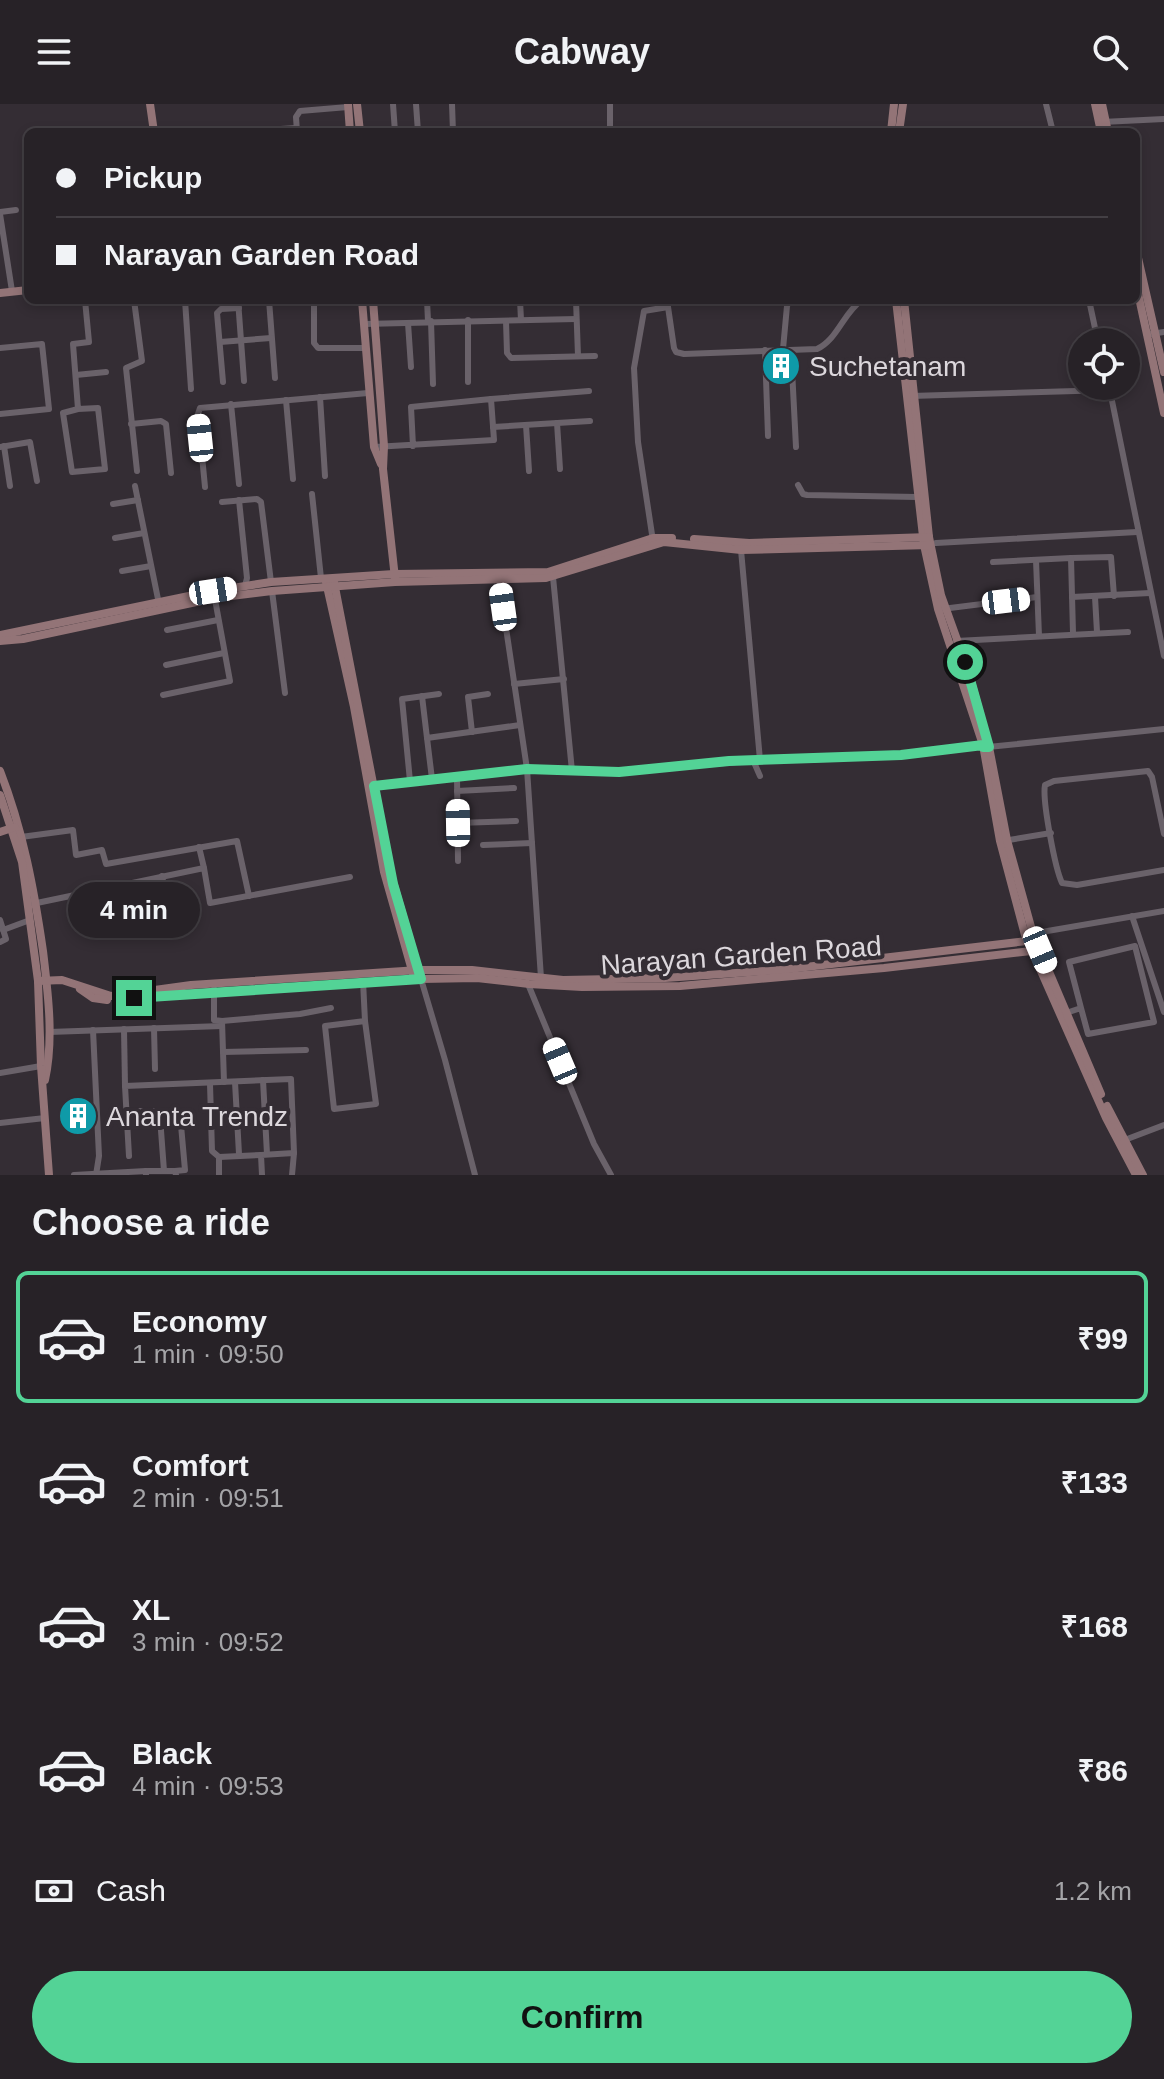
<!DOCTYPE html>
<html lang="en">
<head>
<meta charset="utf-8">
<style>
	:root { --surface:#272227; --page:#332f33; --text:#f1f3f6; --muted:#a4a4a7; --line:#433f44; --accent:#53d396 }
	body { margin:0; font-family:Helvetica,sans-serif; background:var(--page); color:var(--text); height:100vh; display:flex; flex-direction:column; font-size:30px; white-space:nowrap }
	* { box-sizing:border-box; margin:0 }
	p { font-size:26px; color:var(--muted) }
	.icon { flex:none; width:44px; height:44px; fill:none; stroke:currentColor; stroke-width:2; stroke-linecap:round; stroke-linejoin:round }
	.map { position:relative; height:1071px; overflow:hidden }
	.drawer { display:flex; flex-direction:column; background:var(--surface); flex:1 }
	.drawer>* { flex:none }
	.banner { position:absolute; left:24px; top:24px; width:1116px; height:176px; border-radius:12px; box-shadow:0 4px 12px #0003,0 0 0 2px var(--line); display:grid; align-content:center; height:176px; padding:0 32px; background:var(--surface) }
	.buttons { position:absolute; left:1068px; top:224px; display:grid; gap:16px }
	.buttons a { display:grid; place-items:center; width:72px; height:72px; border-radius:50%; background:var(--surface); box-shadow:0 4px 12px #0003,0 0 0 2px var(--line); font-size:40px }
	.end { position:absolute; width:36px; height:36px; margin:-18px; border:10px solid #53d396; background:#111; box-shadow:0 0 0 4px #111 }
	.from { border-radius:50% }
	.bubble { position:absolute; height:56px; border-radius:28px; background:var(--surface); box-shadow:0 4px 12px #0003,0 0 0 2px var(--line); font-size:26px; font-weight:700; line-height:56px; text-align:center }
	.car { position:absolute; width:24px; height:48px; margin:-24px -12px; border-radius:10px; box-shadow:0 0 6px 2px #0007; background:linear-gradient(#fff 24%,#345 0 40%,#fff 0 76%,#345 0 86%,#fff 0) }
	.banner b { display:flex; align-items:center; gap:28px; height:76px; font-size:30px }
	.banner b+b { border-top:2px solid var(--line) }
	.banner i { width:20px; height:20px; background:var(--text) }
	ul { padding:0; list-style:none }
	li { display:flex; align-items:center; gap:24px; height:132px; margin:0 16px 12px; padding:0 16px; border:4px solid transparent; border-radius:12px }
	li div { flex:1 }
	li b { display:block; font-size:30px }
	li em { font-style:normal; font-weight:700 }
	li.on { border-color:var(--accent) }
	li>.icon { width:72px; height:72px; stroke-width:1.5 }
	h2 { padding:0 32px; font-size:36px; line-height:96px }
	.pay { display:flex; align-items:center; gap:20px; height:88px; padding:0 32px; font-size:30px }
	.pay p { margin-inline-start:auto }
	.button { display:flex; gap:16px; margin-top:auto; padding:16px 32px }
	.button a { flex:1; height:92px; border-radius:48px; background:var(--accent); color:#111; font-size:32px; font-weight:700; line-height:92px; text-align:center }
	header { display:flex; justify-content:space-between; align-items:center; height:104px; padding:0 32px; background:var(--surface); font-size:36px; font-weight:700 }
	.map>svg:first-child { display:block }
</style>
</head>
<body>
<header><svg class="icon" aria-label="menu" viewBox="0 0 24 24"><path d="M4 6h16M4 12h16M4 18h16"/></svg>Cabway<svg class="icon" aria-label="search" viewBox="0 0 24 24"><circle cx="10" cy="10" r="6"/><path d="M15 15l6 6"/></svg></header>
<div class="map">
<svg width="1164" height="1071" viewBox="0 0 1164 1071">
	<rect width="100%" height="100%" fill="#342d34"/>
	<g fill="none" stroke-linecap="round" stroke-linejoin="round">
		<g stroke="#6a626a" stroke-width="6">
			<path d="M 393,0 L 395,28"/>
			<path d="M 416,0 L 418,28"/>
			<path d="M 452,0 L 453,28"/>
			<path d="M 1046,0 L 1053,28"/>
			<path d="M 1102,18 L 1164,15"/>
			<path d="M 235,28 L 296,24"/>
			<path d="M 297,28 L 296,13 L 300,7 L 348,3"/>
			<path d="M 610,28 L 610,0"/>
			<path d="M 0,108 L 16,106"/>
			<path d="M 0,110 L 12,187"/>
			<path d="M 134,196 L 142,257 L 126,264 L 137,367"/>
			<path d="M 185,196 L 191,285"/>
			<path d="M 238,196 L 244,277"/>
			<path d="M 269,196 L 275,274"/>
			<path d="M 314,196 L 314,239 L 318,244 L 366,244"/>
			<path d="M 427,196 L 428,217"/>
			<path d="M 452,196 L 452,199"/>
			<path d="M 520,196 L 521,216"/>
			<path d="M 576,196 L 578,252"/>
			<path d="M 667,196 L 674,244 L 676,248 L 684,250 L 817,245 C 838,235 843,209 862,196"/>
			<path d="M 1089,196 L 1098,238"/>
			<path d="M 468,216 L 468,278"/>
			<path d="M 431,217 L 433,280"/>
			<path d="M 506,217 L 507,249 L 511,254 L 595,252"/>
			<path d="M 408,219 L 411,263"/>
			<path d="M 364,220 L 576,215"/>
			<path d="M 1151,230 L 1164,228"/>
			<path d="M 220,238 L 271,234"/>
			<path d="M 0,244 L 42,240 L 49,305 L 0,310"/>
			<path d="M 783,245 L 787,202 L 790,196"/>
			<path d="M 765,246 L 768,332"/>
			<path d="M 791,246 L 796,343"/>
			<path d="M 76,271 L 106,268"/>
			<path d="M 223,278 L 217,209 L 221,205 L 239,204"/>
			<path d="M 1109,282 L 1164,552"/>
			<path d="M 911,292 L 1110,286"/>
			<path d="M 320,293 L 325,372"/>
			<path d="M 491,295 L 589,287"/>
			<path d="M 286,296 L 293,375"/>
			<path d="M 231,300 L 239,380"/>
			<path d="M 78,305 L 98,304 L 105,365 L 72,368 L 63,309 L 78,305 L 73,240 L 89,238 L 85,196"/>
			<path d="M 557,319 L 560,365"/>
			<path d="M 131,320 L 161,317 L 166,320 L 171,369"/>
			<path d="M 526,321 L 529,367"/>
			<path d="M 493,323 L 590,317"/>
			<path d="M 4,342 L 10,382"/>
			<path d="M 0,343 L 30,338 L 37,377"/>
			<path d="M 374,343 L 494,336 L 491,295 L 411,303 L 413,342"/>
			<path d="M 798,381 L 803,390 L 807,391 L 917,393"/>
			<path d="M 135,382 L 159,500"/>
			<path d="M 205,383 L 198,310 L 200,304 L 368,289"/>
			<path d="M 312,390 L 321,474"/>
			<path d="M 239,396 L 247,474 L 245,482"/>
			<path d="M 222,398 L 257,395 L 261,398 L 271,478"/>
			<path d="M 113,400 L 138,396"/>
			<path d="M 115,434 L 144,429"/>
			<path d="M 653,437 L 638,338 L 634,264 L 644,207 L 668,203"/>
			<path d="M 936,439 L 1137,428"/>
			<path d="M 1071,454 L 1111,453 L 1114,492"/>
			<path d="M 1036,456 L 1039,532"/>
			<path d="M 993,458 L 1071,454 L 1073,529"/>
			<path d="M 122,467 L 151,462"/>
			<path d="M 553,473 L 572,667"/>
			<path d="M 499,477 L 527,665 L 541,874"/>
			<path d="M 272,487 L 285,589"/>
			<path d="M 1072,493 L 1150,489"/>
			<path d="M 1095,493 L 1097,528"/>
			<path d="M 942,505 L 1037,493"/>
			<path d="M 167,526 L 218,516"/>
			<path d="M 956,537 L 1128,528"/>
			<path d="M 166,561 L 224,549"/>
			<path d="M 514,580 L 564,575"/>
			<path d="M 163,591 L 230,577 L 214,490"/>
			<path d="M 422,592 L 427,634 L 520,621"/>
			<path d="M 472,628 L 468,593 L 488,590"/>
			<path d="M 427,634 L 432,675"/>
			<path d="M 988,643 L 1164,625"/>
			<path d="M 753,656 L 760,672"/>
			<path d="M 760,656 L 901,651 L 983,641"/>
			<path d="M 457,672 L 458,757"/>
			<path d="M 410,677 L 402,595 L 439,590"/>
			<path d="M 372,682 L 527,665 L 619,668 L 760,656 L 741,446"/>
			<path d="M 457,687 L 514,684"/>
			<path d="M 458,719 L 516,717"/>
			<path d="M 1164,730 L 1152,673 L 1148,667 L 1054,677 L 1045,681 C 1042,696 1055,764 1062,779 L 1077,781 L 1164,766"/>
			<path d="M 21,733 L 73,726 L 76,751 L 102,746 L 106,760 L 237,737 L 249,792"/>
			<path d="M 1003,737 L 1051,729"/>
			<path d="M 483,741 L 532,739"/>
			<path d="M 199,743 L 204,764"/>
			<path d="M 162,772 L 171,815"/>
			<path d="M 32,800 L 204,764 L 210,799 L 350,773"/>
			<path d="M 1132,812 L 1164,908"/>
			<path d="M 0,816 L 6,835 L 0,838"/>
			<path d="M 3,826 L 30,816"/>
			<path d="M 1030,830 L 1164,807"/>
			<path d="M 421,875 L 445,956 L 475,1071"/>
			<path d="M 363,877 L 365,917 L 376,1000 L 334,1005 L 325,922 L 365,917"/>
			<path d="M 528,880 L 594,1040 L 611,1071"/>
			<path d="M 214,885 L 214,916 L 222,917 L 224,978"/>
			<path d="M 1066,909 L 1081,904 L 1069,858 L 1135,842 L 1154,918 L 1088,930 L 1081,904"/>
			<path d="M 222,917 L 300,910 L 331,904"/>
			<path d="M 154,924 L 155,965"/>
			<path d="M 124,925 L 125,982"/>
			<path d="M 93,926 L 99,1052 L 96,1071"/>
			<path d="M 49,928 L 222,922"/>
			<path d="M 223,948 L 306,946"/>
			<path d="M 0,969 L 41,962"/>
			<path d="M 263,976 L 267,1050"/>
			<path d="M 235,978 L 239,1050"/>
			<path d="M 210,980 L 212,1047 L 219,1053 L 219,1071"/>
			<path d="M 127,1007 L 154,1007 L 160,1013"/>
			<path d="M 0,1019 L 45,1014"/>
			<path d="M 1122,1037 L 1164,1021"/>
			<path d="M 129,1052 L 125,982 L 291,975 L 294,1049 L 261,1051 L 262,1071"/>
			<path d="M 219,1053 L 261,1051"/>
			<path d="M 146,1067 L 175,1067 L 176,1071"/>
			<path d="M 164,1067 L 160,1013 L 180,1010 L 185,1066 L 175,1067"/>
			<path d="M 74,1071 L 146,1067 L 146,1071"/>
			<path d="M 292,1071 L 294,1049"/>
		</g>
		<g stroke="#937477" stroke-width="8">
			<path d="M 150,0 L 154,28"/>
			<path d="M 348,0 L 350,28"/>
			<path d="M 357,0 L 360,28"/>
			<path d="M 1095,0 L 1101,28"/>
			<path d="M 1102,0 L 1108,28"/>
			<path d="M 891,28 L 894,0"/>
			<path d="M 899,28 L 903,0"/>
			<path d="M 1136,145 L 1164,268"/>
			<path d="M 1136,180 L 1164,309"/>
			<path d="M 0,189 L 28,186"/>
			<path d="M 362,196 L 374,343 L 381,360"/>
			<path d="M 373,196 L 384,342 L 383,365 L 395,474"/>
			<path d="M 896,196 L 924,441 L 938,505 L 983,641 L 1000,737 L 1025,831 L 1106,1014 L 1136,1071"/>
			<path d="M 904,196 L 929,433 L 941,491 L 968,566 L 989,643 L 1007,736 L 1033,830 L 1101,990"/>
			<path d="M 694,435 L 749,439 L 929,433"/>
			<path d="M 326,478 L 354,603 L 384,768 L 413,870"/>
			<path d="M 334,478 L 390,767 L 420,871"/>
			<path d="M 0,531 L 213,487 L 271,478 L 394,470 L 548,468 L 653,434 L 672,434"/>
			<path d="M 0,537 L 23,535 L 215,494 L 272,487 L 395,478 L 546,474 L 664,438 L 741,446 L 930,441"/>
			<path d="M 0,667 C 23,726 34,785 43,847 C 48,889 54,935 45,976"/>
			<path d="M 0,691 L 22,758 L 38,877 L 41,962 L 49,1071"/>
			<path d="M 0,728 L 15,723"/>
			<path d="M 38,877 L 62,876 L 111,892 L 191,881 L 419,866 L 472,866 L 563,876 L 665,874 L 780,866 L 1036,836"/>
			<path d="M 80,885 L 93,894 L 107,896"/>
			<path d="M 141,893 L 421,875 L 477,874 L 529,880 L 582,883 L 680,882 L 884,864 L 1040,846"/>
			<path d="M 1107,1002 L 1143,1071"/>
		</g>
	</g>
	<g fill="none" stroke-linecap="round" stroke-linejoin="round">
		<path stroke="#53d396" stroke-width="10" d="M 134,894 L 421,875 L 393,780 L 374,682 L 527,665 L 619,668 L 729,657 L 901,651 L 983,641 L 983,643 L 989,643 L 965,558"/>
	</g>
	<defs>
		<g id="building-disc" transform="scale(2)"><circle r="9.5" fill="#0f9aa8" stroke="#342d34"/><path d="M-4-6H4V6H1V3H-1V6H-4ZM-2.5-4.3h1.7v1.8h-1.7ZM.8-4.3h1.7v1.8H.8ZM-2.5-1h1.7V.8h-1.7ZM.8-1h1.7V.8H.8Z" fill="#fff"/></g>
	</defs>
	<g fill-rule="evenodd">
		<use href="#building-disc" x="781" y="262"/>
		<use href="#building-disc" x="78" y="1012"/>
	</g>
	<g text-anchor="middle" stroke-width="8" stroke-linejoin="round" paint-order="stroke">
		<g font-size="28" fill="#dcd7dc" stroke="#342d34" text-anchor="start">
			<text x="809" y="272">Suchetanam</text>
			<text x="106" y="1022">Ananta Trendz</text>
		</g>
		<g font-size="28" fill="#dcd7dc" stroke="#342d34">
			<text transform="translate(741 851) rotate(-4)" y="10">Narayan Garden Road</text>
		</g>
	</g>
</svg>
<div class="buttons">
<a><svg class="icon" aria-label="locate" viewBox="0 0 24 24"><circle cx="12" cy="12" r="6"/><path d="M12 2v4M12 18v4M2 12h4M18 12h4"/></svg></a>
</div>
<i class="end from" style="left:965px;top:558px"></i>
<i class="end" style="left:134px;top:894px"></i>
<div class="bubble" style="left:68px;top:778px;width:132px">4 min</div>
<i class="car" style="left:200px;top:334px;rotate:354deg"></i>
<i class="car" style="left:213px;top:487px;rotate:81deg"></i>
<i class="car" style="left:1006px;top:497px;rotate:83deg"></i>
<i class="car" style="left:503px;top:503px;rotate:352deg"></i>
<i class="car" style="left:458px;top:719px;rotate:359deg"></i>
<i class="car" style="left:1040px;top:846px;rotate:157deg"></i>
<i class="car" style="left:560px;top:957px;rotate:337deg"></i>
<div class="banner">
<b><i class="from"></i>Pickup</b>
<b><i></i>Narayan Garden Road</b>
</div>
</div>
<section class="drawer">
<h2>Choose a ride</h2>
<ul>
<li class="on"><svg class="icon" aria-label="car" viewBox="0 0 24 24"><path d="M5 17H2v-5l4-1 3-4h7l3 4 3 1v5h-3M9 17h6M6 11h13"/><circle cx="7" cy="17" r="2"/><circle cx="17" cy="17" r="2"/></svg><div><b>Economy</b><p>1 min · 09:50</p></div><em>₹99</em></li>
<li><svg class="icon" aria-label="car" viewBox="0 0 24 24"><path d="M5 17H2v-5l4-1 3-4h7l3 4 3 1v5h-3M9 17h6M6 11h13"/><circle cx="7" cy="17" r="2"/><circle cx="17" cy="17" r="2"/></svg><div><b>Comfort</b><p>2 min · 09:51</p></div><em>₹133</em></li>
<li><svg class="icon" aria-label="car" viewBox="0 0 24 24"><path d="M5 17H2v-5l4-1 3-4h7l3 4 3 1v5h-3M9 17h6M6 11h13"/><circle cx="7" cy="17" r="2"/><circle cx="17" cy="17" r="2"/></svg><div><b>XL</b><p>3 min · 09:52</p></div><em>₹168</em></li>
<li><svg class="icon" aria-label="car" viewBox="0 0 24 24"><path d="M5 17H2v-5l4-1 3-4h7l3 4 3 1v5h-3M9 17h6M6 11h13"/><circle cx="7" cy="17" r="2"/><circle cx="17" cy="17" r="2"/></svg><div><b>Black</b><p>4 min · 09:53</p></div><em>₹86</em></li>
</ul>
<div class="pay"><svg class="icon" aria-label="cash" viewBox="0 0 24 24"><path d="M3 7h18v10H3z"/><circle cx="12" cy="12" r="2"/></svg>Cash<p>1.2 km</p></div>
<div class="button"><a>Confirm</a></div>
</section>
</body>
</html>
